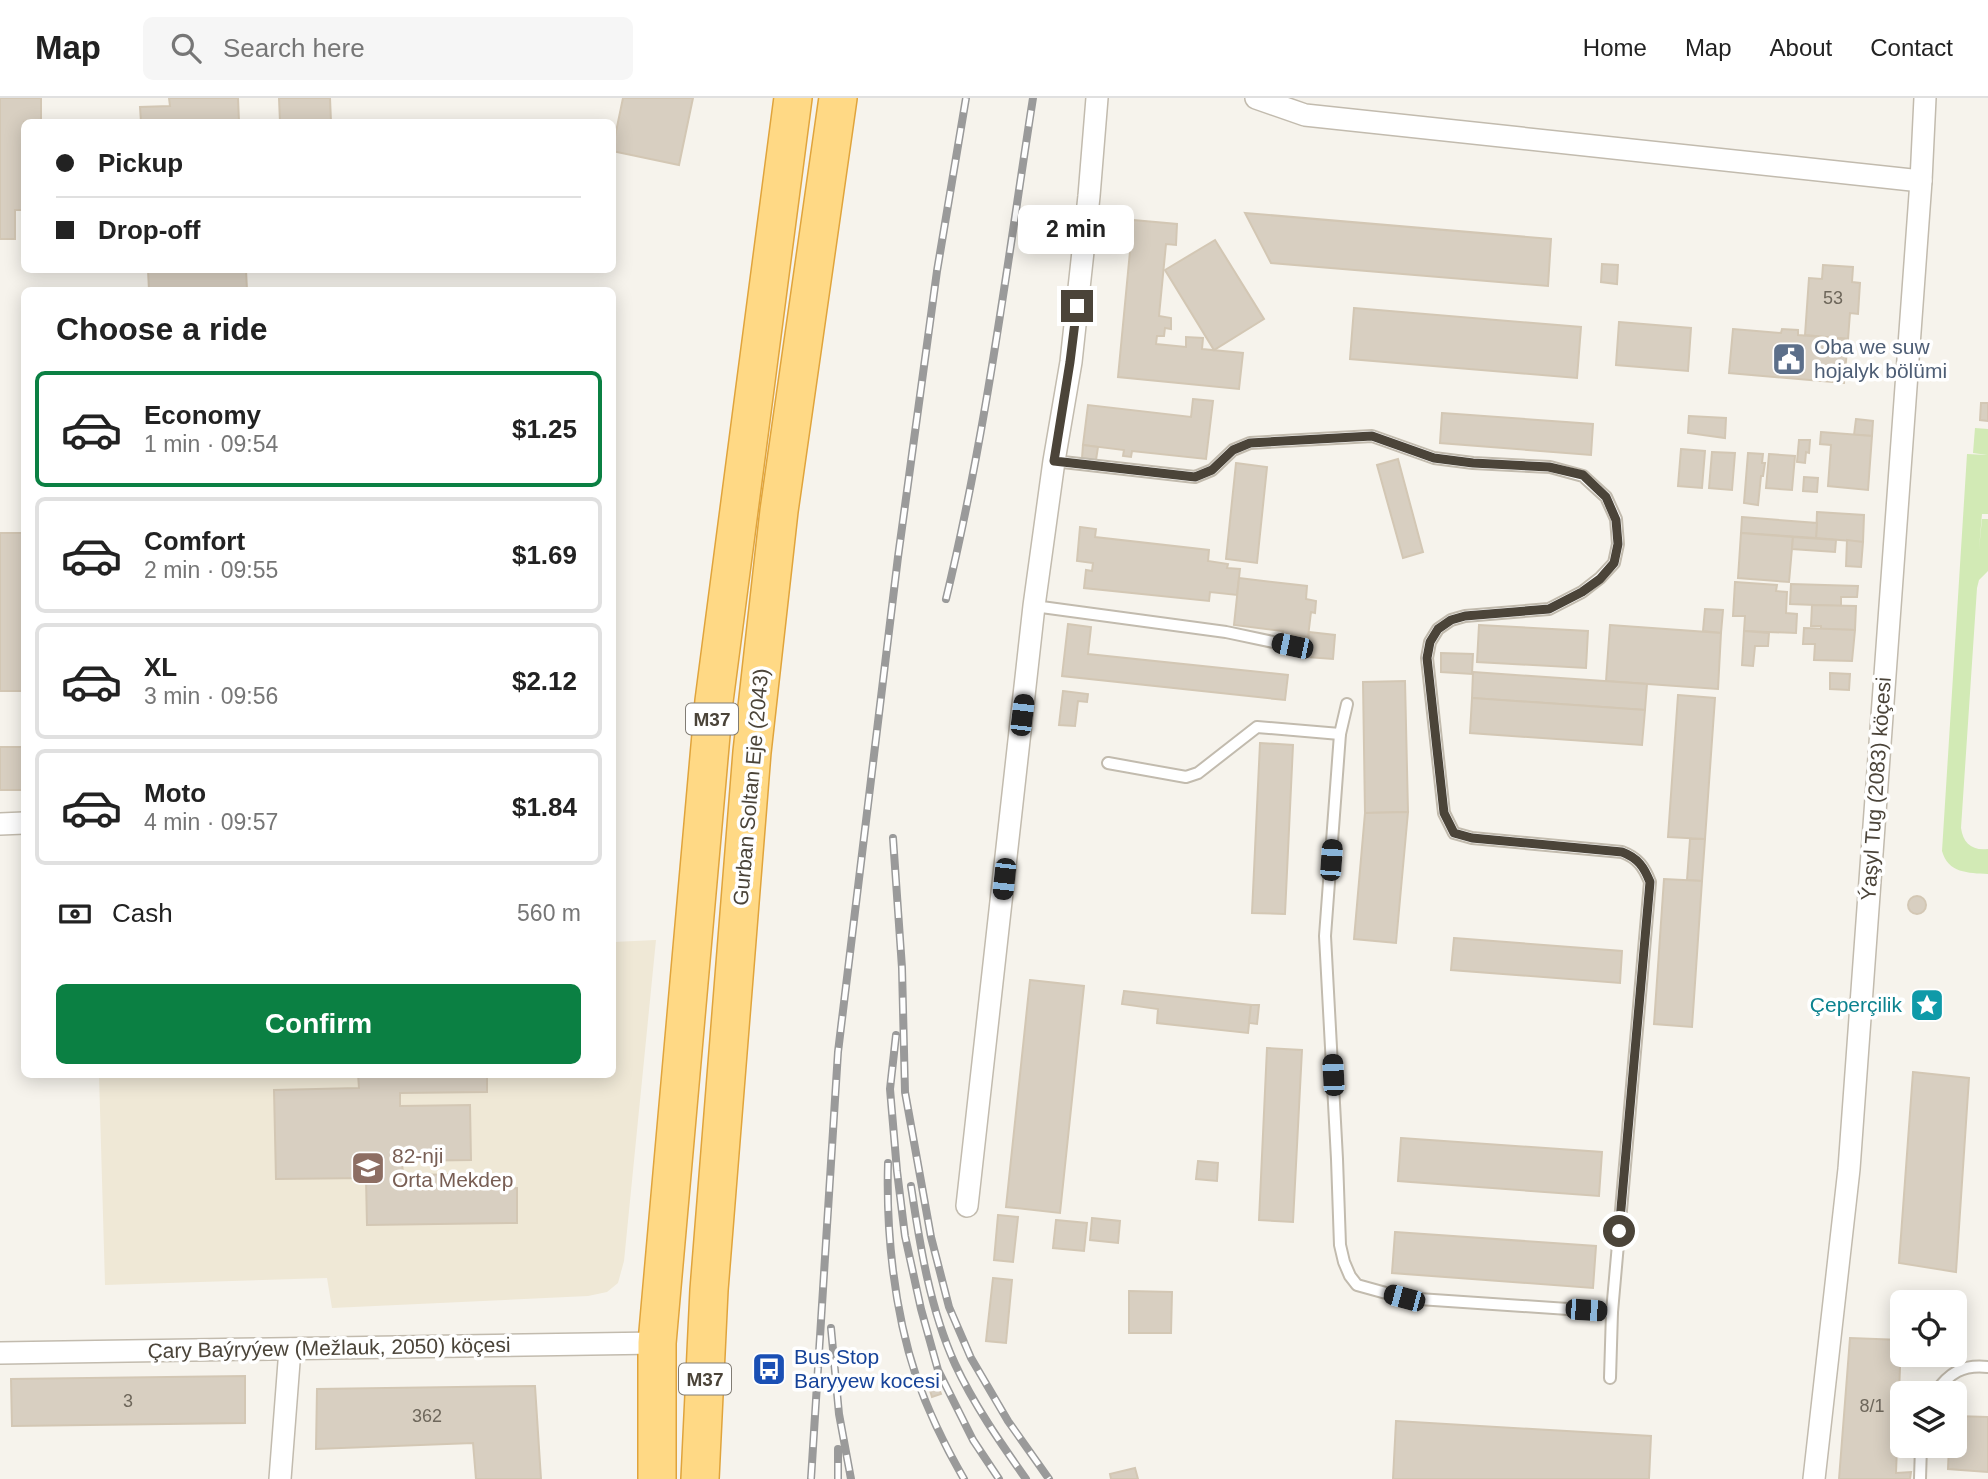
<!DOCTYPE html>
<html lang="en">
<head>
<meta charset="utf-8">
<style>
	:root { --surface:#fff; --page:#f6f6f6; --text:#222; --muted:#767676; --line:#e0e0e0; --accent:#0b8043 }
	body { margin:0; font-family:Arial,sans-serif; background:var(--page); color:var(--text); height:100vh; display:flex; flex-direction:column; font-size:26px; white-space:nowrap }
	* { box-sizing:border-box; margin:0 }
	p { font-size:23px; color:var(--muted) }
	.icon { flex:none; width:38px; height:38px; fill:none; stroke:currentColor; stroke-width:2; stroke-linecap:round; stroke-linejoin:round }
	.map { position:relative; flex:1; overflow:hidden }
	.panel { position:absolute; left:21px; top:189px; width:595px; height:791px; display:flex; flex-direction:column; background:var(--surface); border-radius:10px; box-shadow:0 4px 18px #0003 }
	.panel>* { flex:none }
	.hud { position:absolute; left:21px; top:21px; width:595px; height:154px; border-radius:10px; box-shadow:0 4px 18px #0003; display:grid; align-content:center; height:154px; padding:0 35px; background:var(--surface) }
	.fabs { position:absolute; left:1890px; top:1192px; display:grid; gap:14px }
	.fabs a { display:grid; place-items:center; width:77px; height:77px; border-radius:10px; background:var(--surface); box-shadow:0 4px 18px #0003; font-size:35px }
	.end { position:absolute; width:32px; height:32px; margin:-16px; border:9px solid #4b4439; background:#fff; box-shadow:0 0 0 4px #fff }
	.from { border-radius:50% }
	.bubble { position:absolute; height:49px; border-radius:10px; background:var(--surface); box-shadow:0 4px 18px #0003; font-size:23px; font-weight:800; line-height:49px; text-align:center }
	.car { position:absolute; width:21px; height:42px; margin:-21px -10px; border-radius:9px; box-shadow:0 0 5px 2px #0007; background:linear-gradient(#222 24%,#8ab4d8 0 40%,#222 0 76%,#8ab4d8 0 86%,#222 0) }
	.hud b { display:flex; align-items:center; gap:24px; height:66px; font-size:26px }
	.hud b+b { border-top:2px solid var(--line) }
	.hud i { width:18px; height:18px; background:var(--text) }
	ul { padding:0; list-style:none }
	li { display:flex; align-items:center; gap:21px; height:116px; margin:0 14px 10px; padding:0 21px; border:4px solid var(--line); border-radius:10px }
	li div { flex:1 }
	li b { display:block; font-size:26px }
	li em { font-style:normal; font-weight:800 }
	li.active { border-color:var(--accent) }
	li>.icon { width:63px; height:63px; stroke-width:1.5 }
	h2 { padding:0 35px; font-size:32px; line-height:84px }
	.pay { display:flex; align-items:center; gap:18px; height:77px; padding:0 35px; font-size:26px }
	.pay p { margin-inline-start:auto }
	.action { display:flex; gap:14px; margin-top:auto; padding:14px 35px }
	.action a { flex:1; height:80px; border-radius:10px; background:var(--accent); color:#fff; font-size:28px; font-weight:800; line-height:80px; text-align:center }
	header { display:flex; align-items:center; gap:42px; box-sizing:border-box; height:98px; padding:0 35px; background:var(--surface); border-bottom:2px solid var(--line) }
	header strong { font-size:33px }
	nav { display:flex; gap:38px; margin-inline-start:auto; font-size:24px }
	.search { width:490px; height:63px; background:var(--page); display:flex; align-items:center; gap:18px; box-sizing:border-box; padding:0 24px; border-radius:10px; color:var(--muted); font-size:26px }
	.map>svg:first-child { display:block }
</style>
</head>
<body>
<header>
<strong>Map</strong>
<div class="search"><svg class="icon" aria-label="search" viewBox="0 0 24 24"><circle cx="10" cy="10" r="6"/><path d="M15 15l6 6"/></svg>Search here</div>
<nav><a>Home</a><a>Map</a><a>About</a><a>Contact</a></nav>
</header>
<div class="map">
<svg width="1988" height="1381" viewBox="0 0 1988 1381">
	<rect width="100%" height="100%" fill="#f6f3ec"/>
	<path fill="#efe8d6" d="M 656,842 L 624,1163 L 618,1185 L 607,1194 L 588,1198 L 332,1210 L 327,1180 L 105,1187 L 99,977 L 612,976 L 613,844 Z"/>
	<path fill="#d2eab5" d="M 1975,330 L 1988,331 L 1988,416 L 1982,416 L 1979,451 L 1982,421 L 1988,421 L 1988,473 L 1979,482 L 1977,490 L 1961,730 C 1963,745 1972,753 1988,751 L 1988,776 C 1968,775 1948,775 1942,753 L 1967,356 L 1987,357 L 1973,355 Z"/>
	<g fill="#d8cfc1" stroke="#d3c7b4" stroke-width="2">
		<path d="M 0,0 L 41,0 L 41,24 L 24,24 L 24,112 L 15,112 L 15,141 L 0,141 Z"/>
		<path d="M 169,0 L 238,0 L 239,24 L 141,24 L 140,9 L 170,8 Z"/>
		<path d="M 279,0 L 330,0 L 331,24 L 280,24 Z"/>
		<path d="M 623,0 L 693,0 L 679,67 L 612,53 Z"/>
		<path d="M 1245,115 L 1551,141 L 1548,188 L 1271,165 Z"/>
		<path d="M 1133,122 L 1177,126 L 1176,147 L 1166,146 L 1159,218 L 1171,220 L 1171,231 L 1165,230 L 1164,238 L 1157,238 L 1156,246 L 1186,249 L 1186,239 L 1203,240 L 1202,251 L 1243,255 L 1239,291 L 1118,279 Z"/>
		<path d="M 1215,142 L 1264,221 L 1214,252 L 1165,172 Z"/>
		<path d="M 1602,166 L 1618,167 L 1617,186 L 1601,184 Z"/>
		<path d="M 1823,167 L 1853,169 L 1852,184 L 1860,185 L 1858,216 L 1850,215 L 1848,241 L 1805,237 L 1809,180 L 1822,181 Z"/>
		<path d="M 148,172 L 246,172 L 247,192 L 149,192 Z"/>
		<path d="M 1354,210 L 1581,229 L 1577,280 L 1350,261 Z"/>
		<path d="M 1619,224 L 1691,230 L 1688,273 L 1616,267 Z"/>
		<path d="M 1733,231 L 1781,235 L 1782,231 L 1798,232 L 1798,237 L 1848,241 L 1844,285 L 1729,275 Z"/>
		<path d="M 1193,301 L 1213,303 L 1206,361 L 1132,353 L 1131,359 L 1123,358 L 1124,352 L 1083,347 L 1088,307 L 1191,319 Z"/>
		<path d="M 1981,305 L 1988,305 L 1988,323 L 1980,322 Z"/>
		<path d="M 1442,315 L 1593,326 L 1591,357 L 1440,345 Z"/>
		<path d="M 1689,318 L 1726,320 L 1725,340 L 1688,335 Z"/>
		<path d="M 1856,321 L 1873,323 L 1872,338 L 1854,337 Z"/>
		<path d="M 1821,334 L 1872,338 L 1868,392 L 1828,388 L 1831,347 L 1820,346 Z"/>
		<path d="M 1799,342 L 1810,342 L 1809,355 L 1806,354 L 1805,365 L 1797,364 Z"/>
		<path d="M 1083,347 L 1098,349 L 1096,362 L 1082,360 Z"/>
		<path d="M 1681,351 L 1705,353 L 1702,390 L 1678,388 Z"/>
		<path d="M 1712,354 L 1735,355 L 1732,392 L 1709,390 Z"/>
		<path d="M 1748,355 L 1763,356 L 1762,365 L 1765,365 L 1763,378 L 1761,378 L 1758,407 L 1744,405 Z"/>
		<path d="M 1769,356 L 1795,358 L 1792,392 L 1766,390 Z"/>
		<path d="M 1398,361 L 1423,454 L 1403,460 L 1377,367 Z"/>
		<path d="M 1236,365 L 1267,369 L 1257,465 L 1226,461 Z"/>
		<path d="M 1804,379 L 1818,380 L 1817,394 L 1803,393 Z"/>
		<path d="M 1817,414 L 1864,417 L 1863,444 L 1816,440 Z"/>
		<path d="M 1742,419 L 1817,425 L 1816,440 L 1741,435 Z"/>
		<path d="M 1080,429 L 1096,431 L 1095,439 L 1209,452 L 1208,463 L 1228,466 L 1227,470 L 1240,471 L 1237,497 L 1210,494 L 1209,503 L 1084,490 L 1086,472 L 1092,473 L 1093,465 L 1077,463 Z"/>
		<rect x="0" y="435" width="24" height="158"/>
		<path d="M 1741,435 L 1793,439 L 1789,484 L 1738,480 Z"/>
		<path d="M 1793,439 L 1836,442 L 1835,454 L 1792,451 Z"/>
		<path d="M 1847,442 L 1863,444 L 1861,469 L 1846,468 Z"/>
		<path d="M 1239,480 L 1307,488 L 1306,501 L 1316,503 L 1315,515 L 1311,514 L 1308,539 L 1282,536 L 1283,533 L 1234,527 Z"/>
		<path d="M 1735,484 L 1777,487 L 1776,493 L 1787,494 L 1786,515 L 1797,516 L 1796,535 L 1744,533 L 1745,518 L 1733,518 Z"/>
		<path d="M 1791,486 L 1858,488 L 1857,499 L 1841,499 L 1841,508 L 1790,506 Z"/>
		<path d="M 1812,507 L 1856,508 L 1855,532 L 1821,531 L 1821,528 L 1811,528 Z"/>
		<path d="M 1705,511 L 1723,512 L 1721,535 L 1703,533 Z"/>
		<path d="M 1068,526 L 1091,529 L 1088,556 L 1288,577 L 1285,602 L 1062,578 Z"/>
		<path d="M 1479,527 L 1588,533 L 1586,570 L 1477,564 Z"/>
		<path d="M 1610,527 L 1721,535 L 1718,591 L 1606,583 Z"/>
		<path d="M 1804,530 L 1855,532 L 1852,563 L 1814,562 L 1815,546 L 1803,546 Z"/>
		<path d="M 1744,533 L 1769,535 L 1768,548 L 1755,548 L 1753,568 L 1742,567 Z"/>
		<path d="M 1309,534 L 1335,537 L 1333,561 L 1307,559 Z"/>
		<path d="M 1441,555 L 1473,556 L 1472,576 L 1441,574 Z"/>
		<path d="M 1473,574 L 1647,586 L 1645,612 L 1472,600 Z"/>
		<path d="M 1830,575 L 1850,576 L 1849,592 L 1830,591 Z"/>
		<path d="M 1405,583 L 1408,714 L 1365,715 L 1363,584 Z"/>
		<path d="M 1063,593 L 1088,596 L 1087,604 L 1078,603 L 1075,628 L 1059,627 Z"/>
		<path d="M 1678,597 L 1715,600 L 1705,741 L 1668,739 Z"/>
		<path d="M 1472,600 L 1645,612 L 1642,647 L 1470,635 Z"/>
		<path d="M 1260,645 L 1293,647 L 1285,816 L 1252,815 Z"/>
		<rect x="0" y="649" width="24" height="43"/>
		<path d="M 1408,714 L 1396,845 L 1354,841 L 1365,715 Z"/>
		<path d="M 1690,741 L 1705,741 L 1702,783 L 1687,782 Z"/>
		<path d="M 1664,781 L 1702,783 L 1692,929 L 1654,926 Z"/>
		<circle cx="1917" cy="807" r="9"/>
		<path d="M 1454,840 L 1622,853 L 1620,885 L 1451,872 Z"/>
		<path d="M 1030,882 L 1084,888 L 1060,1115 L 1006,1109 Z"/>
		<path d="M 1124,893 L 1251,907 L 1248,935 L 1157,925 L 1158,911 L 1122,906 Z"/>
		<path d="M 1251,907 L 1259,907 L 1257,926 L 1249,925 Z"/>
		<path d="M 1267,950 L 1302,952 L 1293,1124 L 1259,1122 Z"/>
		<path d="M 1913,974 L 1969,980 L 1956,1174 L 1899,1165 Z"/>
		<path d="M 358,976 L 512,976 L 487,977 L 487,994 L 400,995 L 400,1008 L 470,1007 L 471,1062 L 402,1063 L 403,1077 L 483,1076 L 483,1091 L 517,1090 L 517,1125 L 367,1127 L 366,1080 L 276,1081 L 274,992 L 359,990 Z"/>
		<path d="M 1401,1040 L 1602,1054 L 1599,1098 L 1398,1083 Z"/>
		<path d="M 1198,1063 L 1218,1065 L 1217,1083 L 1196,1081 Z"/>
		<path d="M 998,1117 L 1018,1119 L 1013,1164 L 994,1162 Z"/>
		<path d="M 1092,1120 L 1120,1123 L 1118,1145 L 1090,1142 Z"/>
		<path d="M 1056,1122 L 1087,1125 L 1084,1153 L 1053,1150 Z"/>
		<path d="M 1395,1134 L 1596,1148 L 1593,1190 L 1392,1175 Z"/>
		<path d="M 993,1180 L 1012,1182 L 1006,1245 L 986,1243 Z"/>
		<path d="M 1129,1193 L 1172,1194 L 1171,1235 L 1129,1235 Z"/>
		<path d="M 1850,1240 L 1901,1242 L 1896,1375 L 1911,1374 L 1910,1381 L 1839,1381 Z"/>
		<path d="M 245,1278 L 245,1325 L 12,1328 L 11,1281 Z"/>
		<path d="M 936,1283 L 941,1296 L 932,1299 L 928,1286 Z"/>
		<path d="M 535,1288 L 541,1381 L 476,1381 L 473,1345 L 316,1351 L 317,1291 Z"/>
		<path d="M 1955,1318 L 1988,1319 L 1988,1374 L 1948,1371 L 1949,1348 L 1955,1348 Z"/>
		<path d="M 1396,1323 L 1651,1338 L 1649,1381 L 1393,1381 Z"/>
		<path d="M 1135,1370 L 1138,1381 L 1111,1381 L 1110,1376 Z"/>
	</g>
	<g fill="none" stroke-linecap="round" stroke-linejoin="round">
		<g stroke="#c2bbae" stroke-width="14">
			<g id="service">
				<path d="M 1054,363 L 1195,379 L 1212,372 L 1233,352 L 1250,345 L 1372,338 L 1434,360 L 1473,365 L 1550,369 L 1583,378 L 1606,399 L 1616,421 L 1618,446 L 1614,465 L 1600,480 L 1582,494 L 1549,511 L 1465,518 L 1451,522 L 1438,531 L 1430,544 L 1427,560 L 1444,715 L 1454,735 L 1472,740 L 1622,754 C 1638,760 1644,769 1650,784 L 1612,1214 L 1610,1280"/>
				<path d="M 1034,508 L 1226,534 L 1292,548"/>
				<path d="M 1347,606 L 1340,636 L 1325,838 L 1337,1061 L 1340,1147 L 1344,1164 L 1350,1178 L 1357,1187 L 1404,1200 L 1612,1214"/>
				<path d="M 1108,665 L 1186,679 L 1198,675 L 1257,629 L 1340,636"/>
				<path d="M 1935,1295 C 1949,1275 1963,1266 1988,1269"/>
				<path d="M 1920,1381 L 1921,1348"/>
			</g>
		</g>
		<g stroke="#c2bbae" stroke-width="24">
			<g id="minor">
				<path d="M 1256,0 L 1305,17 L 1921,83"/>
				<path d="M 0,726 L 24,725"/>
				<path d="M 967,1108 L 1034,508 L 1054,363 L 1071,264 L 1089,98 L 1097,0"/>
				<path d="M 0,1255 L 657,1245"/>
				<path d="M 280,1381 L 290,1251"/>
				<path d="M 1814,1381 L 1849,1071 L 1921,83 L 1925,0"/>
			</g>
		</g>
		<g stroke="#e0a43c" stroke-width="40">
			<g id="trunk">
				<path d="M 657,1381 L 657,1245 L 714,603 L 793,0"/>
				<path d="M 700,1381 L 709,1192 L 752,654 L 779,413 L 838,0"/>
			</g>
		</g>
		<use href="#service" stroke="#fff" stroke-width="10"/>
		<use href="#minor" stroke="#fff" stroke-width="21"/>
		<use href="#trunk" stroke="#ffd985" stroke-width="37"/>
		<g stroke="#9a9a9a" stroke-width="8">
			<g id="rail">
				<path d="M 946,501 C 986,336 1007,167 1033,0"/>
				<path d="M 893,740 L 902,870 L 905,994 L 931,1139 L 949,1209 L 971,1260 L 1008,1323 L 1049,1381"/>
				<path d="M 896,937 L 890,991 L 897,1073 L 905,1138 L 921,1211 L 938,1272 L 973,1342 L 999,1381"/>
				<path d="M 888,1065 C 886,1134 894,1212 916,1278 C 928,1313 946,1350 964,1381"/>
				<path d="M 911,1088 C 920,1148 930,1211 955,1266 C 974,1307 1000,1344 1026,1381"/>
				<path d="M 831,1230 L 839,1316 L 851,1381"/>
				<path d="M 811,1381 L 838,954 L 898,459 L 937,173 L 966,0"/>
				<path d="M 838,1381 L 838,1351"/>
			</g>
		</g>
		<use href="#rail" stroke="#fff" stroke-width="5" stroke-dasharray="16" stroke-linecap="butt"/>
	</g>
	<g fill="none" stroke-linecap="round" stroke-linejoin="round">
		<path stroke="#4b4439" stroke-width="9" d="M 1077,208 L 1070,264 L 1054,363 L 1195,379 L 1212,372 L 1233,352 L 1250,345 L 1372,338 L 1434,360 L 1473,365 L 1549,369 L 1583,377 L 1606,399 L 1616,422 L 1618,446 L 1614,465 L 1600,481 L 1582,494 L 1549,511 L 1465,518 L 1451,522 L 1438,531 L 1430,544 L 1427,560 L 1444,715 L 1454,735 L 1472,740 L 1622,754 C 1638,760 1644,769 1650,784 L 1619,1133"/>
	</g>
	<defs>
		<g id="civic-square" transform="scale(1.75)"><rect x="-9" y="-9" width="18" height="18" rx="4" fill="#5c6f8a" stroke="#fff"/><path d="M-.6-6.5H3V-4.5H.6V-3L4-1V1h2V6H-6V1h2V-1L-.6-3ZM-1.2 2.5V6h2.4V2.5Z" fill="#fff"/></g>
		<g id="sight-square" transform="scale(1.75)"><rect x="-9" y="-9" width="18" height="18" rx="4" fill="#0f9aa8" stroke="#fff"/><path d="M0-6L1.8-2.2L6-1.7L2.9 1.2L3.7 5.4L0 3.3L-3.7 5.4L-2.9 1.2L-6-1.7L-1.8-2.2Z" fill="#fff"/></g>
		<g id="school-square" transform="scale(1.75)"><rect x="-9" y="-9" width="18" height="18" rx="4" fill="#8d6e63" stroke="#fff"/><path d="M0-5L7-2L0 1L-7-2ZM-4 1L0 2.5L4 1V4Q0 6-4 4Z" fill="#fff"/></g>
		<g id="bus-square" transform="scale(1.75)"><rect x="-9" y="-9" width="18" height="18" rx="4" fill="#1a4fb4" stroke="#fff"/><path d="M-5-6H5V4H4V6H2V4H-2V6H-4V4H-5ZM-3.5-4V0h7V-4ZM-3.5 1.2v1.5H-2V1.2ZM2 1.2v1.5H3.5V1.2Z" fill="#fff"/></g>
	</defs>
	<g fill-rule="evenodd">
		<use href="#civic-square" x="1789" y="261"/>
		<use href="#sight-square" x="1927" y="907"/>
		<use href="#school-square" x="368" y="1070"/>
		<use href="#bus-square" x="769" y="1271"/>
	</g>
	<g text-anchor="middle" stroke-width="7" stroke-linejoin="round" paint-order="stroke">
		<g font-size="18" fill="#6e675b">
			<text x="1833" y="206">53</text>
			<text x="128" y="1309">3</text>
			<text x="1872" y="1314">8/1</text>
			<text x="427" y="1324">362</text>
		</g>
		<g fill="#fff" stroke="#817c74" stroke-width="2">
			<rect x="686" y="605.5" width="52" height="31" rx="5"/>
			<rect x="679" y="1265.5" width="52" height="31" rx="5"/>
		</g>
		<g font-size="19" font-weight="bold" fill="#4b4439">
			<text x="712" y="628">M37</text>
			<text x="705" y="1288">M37</text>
		</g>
		<g font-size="21" fill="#4e5e75" stroke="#fff" text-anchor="start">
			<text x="1814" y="256">Oba we suw<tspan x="1814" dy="24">hojalyk bölümi</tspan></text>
		</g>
		<g font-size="21" fill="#4b4439" stroke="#fff">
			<text transform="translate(751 689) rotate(-85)" y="7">Gurban Soltan Eje (2043)</text>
			<text transform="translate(1876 691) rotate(-86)" y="7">Ýaşyl Tug (2083) köçesi</text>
			<text transform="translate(329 1250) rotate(-1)" y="7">Çary Baýryýew (Mežlauk, 2050) köçesi</text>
		</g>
		<g font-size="21" fill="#0d838f" stroke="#fff" text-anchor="end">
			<text x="1902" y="914">Çeperçilik</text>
		</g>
		<g font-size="21" fill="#785e54" stroke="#fff" text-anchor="start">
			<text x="392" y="1065">82-nji<tspan x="392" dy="24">Orta Mekdep</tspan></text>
		</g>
		<g font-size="21" fill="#164399" stroke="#fff" text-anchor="start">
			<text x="794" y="1266">Bus Stop<tspan x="794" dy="24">Baryyew kocesi</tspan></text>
		</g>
	</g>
</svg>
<div class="fabs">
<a><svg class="icon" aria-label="locate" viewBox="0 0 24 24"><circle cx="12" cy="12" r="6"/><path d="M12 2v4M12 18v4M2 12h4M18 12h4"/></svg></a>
<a><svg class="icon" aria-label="layers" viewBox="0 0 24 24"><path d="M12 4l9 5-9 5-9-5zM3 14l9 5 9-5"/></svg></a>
</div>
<i class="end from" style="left:1619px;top:1133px"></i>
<i class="end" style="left:1077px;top:208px"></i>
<div class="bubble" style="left:1018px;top:107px;width:116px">2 min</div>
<i class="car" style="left:1292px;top:548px;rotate:282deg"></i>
<i class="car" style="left:1022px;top:617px;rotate:7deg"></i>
<i class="car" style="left:1331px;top:762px;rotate:4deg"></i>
<i class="car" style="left:1004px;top:781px;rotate:186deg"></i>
<i class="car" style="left:1333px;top:977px;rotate:357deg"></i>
<i class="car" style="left:1404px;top:1200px;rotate:285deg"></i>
<i class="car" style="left:1586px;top:1212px;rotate:94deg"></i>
<div class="hud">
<b><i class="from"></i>Pickup</b>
<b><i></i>Drop-off</b>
</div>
<section class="panel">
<h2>Choose a ride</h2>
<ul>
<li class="active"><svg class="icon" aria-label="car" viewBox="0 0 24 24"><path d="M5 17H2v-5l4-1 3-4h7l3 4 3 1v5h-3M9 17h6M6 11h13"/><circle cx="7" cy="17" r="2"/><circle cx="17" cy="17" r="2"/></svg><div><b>Economy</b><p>1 min · 09:54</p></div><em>$1.25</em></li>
<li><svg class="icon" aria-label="car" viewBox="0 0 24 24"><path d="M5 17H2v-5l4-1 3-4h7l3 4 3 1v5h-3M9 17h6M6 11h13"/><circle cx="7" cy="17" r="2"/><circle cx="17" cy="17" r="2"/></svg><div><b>Comfort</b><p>2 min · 09:55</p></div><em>$1.69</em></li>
<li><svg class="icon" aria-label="car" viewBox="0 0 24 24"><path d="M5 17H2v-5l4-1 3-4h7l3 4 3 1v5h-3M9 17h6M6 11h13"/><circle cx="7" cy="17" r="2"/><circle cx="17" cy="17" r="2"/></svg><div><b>XL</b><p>3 min · 09:56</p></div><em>$2.12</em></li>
<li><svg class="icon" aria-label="car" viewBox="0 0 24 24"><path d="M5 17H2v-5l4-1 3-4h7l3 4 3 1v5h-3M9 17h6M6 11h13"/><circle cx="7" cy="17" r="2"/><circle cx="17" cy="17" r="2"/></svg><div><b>Moto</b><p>4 min · 09:57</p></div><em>$1.84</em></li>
</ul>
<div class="pay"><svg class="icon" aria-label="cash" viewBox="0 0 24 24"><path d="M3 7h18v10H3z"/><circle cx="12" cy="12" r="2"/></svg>Cash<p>560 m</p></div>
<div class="action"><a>Confirm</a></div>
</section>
</div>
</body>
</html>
